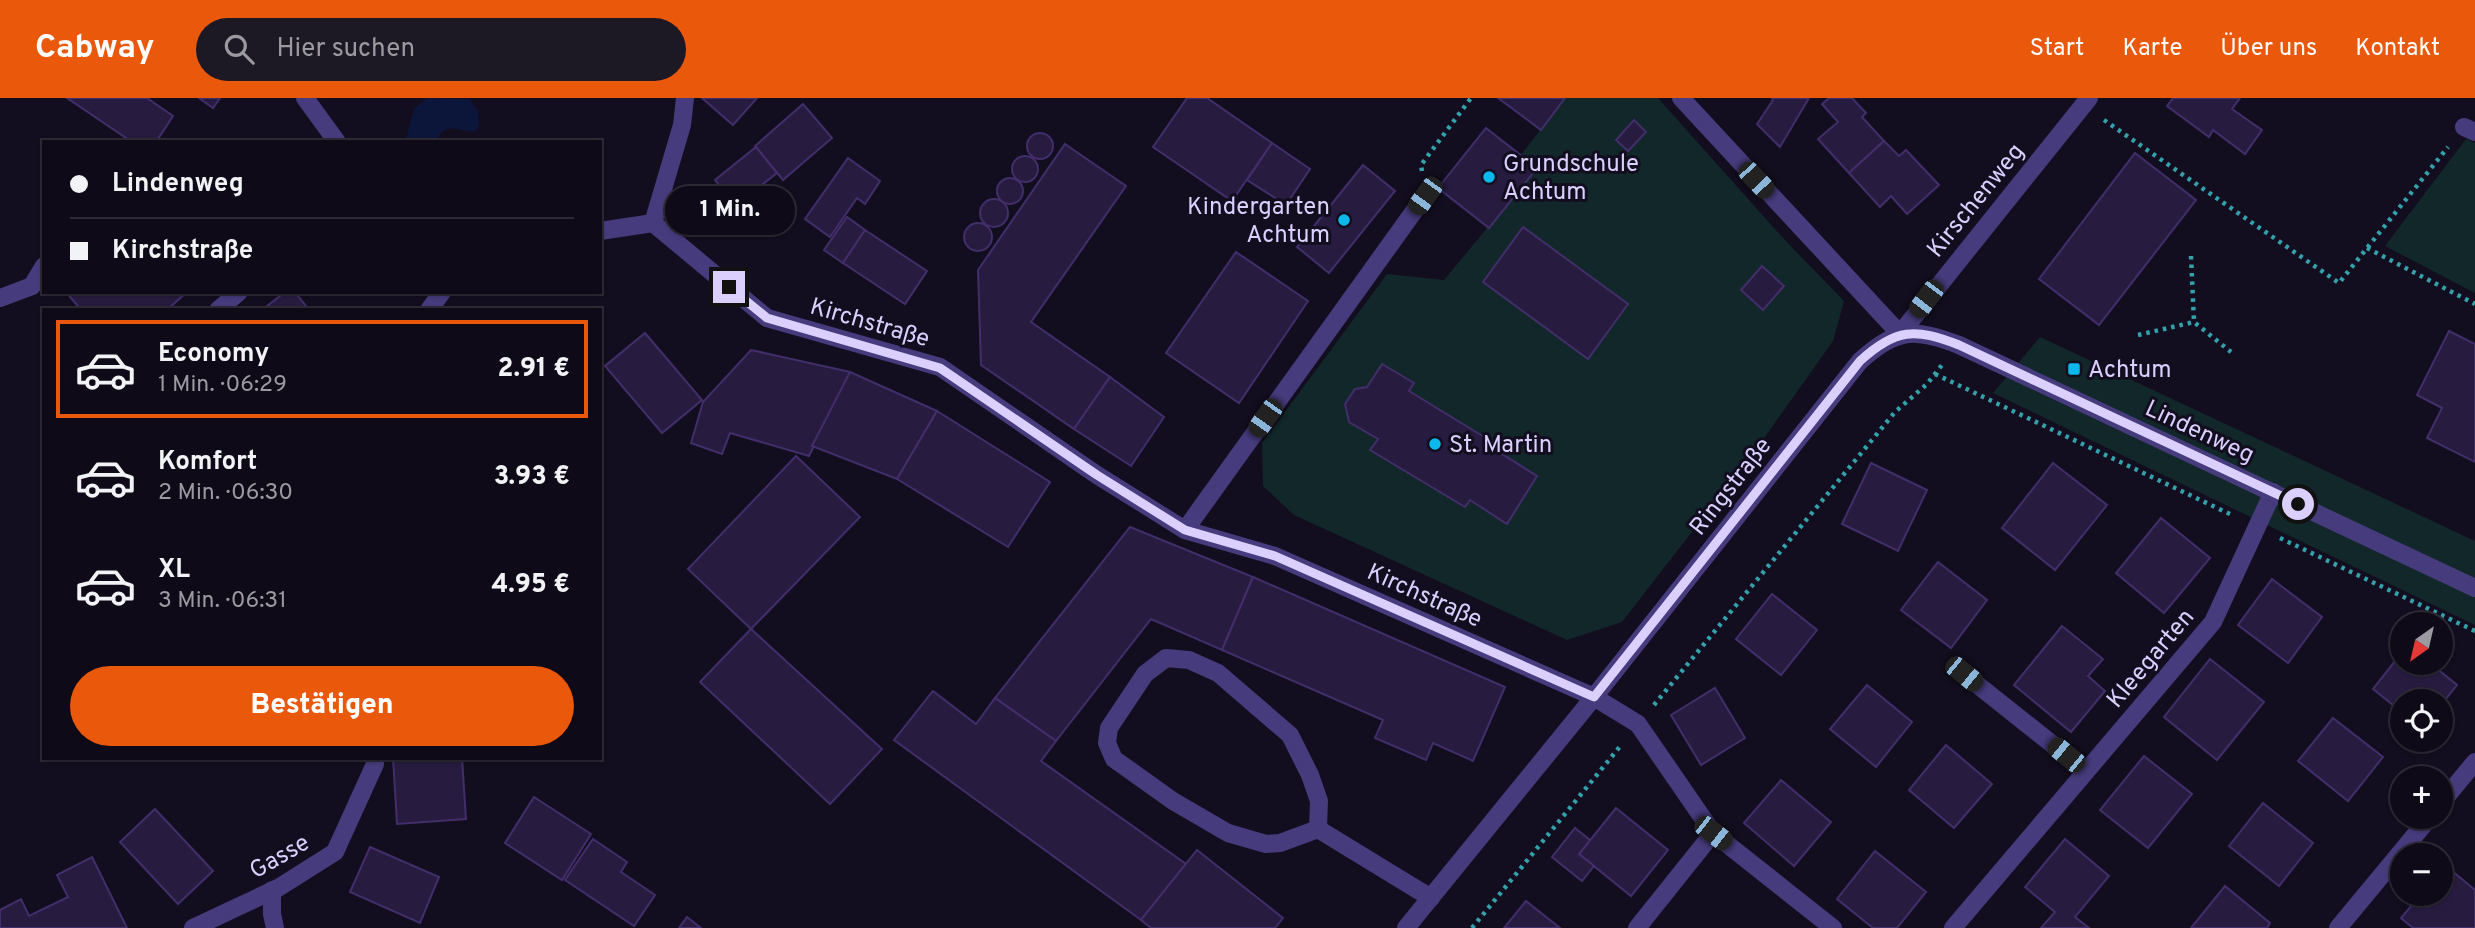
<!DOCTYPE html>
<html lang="de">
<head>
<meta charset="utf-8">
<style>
	:root { --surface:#0e0a17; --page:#1c1824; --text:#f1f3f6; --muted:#9b9aa1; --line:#2e2b36; --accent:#ea580c }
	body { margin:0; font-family:Overpass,sans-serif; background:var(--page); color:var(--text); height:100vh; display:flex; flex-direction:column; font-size:26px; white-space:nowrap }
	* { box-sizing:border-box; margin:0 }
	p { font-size:23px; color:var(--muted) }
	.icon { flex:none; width:38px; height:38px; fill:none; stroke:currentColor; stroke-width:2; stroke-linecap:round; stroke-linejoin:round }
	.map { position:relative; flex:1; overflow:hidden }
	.panel { position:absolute; left:42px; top:210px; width:560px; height:452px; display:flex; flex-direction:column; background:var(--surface); border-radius:0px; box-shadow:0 2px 5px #0004,0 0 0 2px var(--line) }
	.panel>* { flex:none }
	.guide { position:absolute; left:42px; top:42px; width:560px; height:154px; border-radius:0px; box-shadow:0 2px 5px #0004,0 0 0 2px var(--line); display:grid; align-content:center; height:154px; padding:0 28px; background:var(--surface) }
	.needle { width:46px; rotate:214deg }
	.controls { position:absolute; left:2390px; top:514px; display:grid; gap:14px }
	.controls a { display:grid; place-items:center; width:63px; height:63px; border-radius:50%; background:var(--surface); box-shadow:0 2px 5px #0004,0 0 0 2px var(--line); font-size:35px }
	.end { position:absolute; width:32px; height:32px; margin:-16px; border:9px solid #dacffd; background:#111; box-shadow:0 0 0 4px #111 }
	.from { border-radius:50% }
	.bubble { position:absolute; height:49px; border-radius:24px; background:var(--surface); box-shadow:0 2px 5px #0004,0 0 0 2px var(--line); font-size:23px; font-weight:800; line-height:49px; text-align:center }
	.car { position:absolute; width:21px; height:42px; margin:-21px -10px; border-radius:9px; box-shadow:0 0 5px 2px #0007; background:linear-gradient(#222 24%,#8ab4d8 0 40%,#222 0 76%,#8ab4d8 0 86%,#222 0) }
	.guide b { display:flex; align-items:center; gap:24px; height:66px; font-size:26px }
	.guide b+b { border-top:2px solid var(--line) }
	.guide i { width:18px; height:18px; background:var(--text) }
	ul { padding:12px 0 0; list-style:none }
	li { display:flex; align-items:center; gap:21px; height:98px; margin:0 14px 10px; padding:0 14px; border:4px solid transparent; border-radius:0px }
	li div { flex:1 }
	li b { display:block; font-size:26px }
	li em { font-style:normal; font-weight:800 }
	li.selected { border-color:var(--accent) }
	li>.icon { width:63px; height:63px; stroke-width:1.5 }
	.button { display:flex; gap:14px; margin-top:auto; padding:14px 28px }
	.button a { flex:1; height:80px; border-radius:42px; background:var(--accent); color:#fff; font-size:28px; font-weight:800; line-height:80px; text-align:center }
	header { display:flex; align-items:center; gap:42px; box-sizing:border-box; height:98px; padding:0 35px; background:var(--accent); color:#fff }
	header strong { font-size:33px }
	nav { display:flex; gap:38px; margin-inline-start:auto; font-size:24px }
	.search { width:490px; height:63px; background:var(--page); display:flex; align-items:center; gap:18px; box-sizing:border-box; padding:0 24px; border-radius:38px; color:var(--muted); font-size:26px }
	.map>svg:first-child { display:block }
</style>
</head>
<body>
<header>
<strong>Cabway</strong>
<div class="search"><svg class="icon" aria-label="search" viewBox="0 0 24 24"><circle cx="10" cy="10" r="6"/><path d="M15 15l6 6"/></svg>Hier suchen</div>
<nav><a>Start</a><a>Karte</a><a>Über uns</a><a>Kontakt</a></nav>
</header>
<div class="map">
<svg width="2475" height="830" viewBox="0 0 2475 830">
	<rect width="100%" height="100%" fill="#130e1f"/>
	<g fill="#112729">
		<path d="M 1565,0 L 1658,0 L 1782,139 L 1844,203 L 1833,243 L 1757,350 L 1622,524 L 1567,542 L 1294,417 L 1263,388 L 1262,345 L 1387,176 L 1444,182 L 1536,71 L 1521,57 Z"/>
		<path d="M 2466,41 L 2475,45 L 2475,195 L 2385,148 Z"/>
		<path d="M 2040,239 L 2475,443 L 2475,527 L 1993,295 Z"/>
	</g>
	<path fill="#0c163b" d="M 427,0 L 469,1 L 478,13 L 479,27 L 474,34 L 451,30 L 442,33 L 436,44 L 401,44 L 407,38 L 414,11 Z"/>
	<g fill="#271b3f" stroke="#422e6a" stroke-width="2">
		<path d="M 67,0 L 147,0 L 173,18 L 156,44 L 132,44 Z"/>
		<path d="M 199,0 L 220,0 L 213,10 Z"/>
		<path d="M 702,0 L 757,0 L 733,27 Z"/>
		<path d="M 1187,0 L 1207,0 L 1272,45 L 1232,103 L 1153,49 Z"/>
		<path d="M 1498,0 L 1565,0 L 1541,32 Z"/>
		<path d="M 1772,0 L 1809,0 L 1780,49 L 1757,26 L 1773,2 Z"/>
		<path d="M 1829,0 L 1852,0 L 1866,15 L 1862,19 L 1884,43 L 1849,75 L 1818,41 L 1838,24 L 1822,6 Z"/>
		<path d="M 2173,0 L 2240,0 L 2232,11 L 2262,32 L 2245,56 L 2213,32 L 2209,39 L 2167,8 Z"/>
		<path d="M 803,6 L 832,40 L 783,82 L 755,48 Z"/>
		<path d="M 1634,22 L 1646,34 L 1628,53 L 1616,42 Z"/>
		<path d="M 1486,30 L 1537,70 L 1489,130 L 1438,90 Z"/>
		<circle cx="1040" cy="48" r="13"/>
		<path d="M 1884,43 L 1899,58 L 1906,52 L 1939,87 L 1907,116 L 1891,98 L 1880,109 L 1849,75 Z"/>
		<path d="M 1272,45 L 1310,71 L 1286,107 L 1247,82 Z"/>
		<path d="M 1065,46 L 1126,88 L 1031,224 L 1110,279 L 1074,331 L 981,267 L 978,172 Z"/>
		<path d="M 756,49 L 777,75 L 735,108 L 715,82 Z"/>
		<path d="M 2135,55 L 2196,102 L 2099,227 L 2039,181 Z"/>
		<circle cx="1025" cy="71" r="13"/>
		<path d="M 848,60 L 880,83 L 865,106 L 857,100 L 830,139 L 805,121 Z"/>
		<path d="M 1363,67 L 1395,93 L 1329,175 L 1297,149 Z"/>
		<circle cx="1010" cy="93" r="13"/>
		<circle cx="994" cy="115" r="14"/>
		<path d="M 847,119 L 865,132 L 843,165 L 824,152 Z"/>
		<circle cx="978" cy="139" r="14"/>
		<path d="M 1523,129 L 1628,206 L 1588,261 L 1483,184 Z"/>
		<path d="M 865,132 L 927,173 L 905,206 L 843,165 Z"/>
		<path d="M 1236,154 L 1308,203 L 1239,305 L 1166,255 Z"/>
		<path d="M 1762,168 L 1784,188 L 1763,212 L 1741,192 Z"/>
		<path d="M 66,194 L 187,194 L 167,212 L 81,212 Z"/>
		<path d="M 285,194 L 295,194 L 309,212 L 262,212 Z"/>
		<path d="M 2449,233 L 2475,246 L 2475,364 L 2427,340 L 2442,310 L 2417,297 Z"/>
		<path d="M 645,235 L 702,302 L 662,335 L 605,268 Z"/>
		<path d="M 751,252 L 850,274 L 809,358 L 730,335 L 722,356 L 691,345 L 703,304 Z"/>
		<path d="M 1382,266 L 1414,285 L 1409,293 L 1502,350 L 1499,354 L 1537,378 L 1507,426 L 1470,402 L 1465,409 L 1370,352 L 1378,341 L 1349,324 L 1345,306 L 1355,291 L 1367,289 Z"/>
		<path d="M 850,274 L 937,313 L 897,381 L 812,348 Z"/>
		<path d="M 1110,279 L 1164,319 L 1131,368 L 1074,331 Z"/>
		<path d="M 937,313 L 1050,384 L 1008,449 L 897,381 Z"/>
		<path d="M 796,358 L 860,419 L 751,531 L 688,471 Z"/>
		<path d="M 1871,365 L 1927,392 L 1898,453 L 1842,426 Z"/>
		<path d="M 2053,365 L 2107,407 L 2055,472 L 2002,430 Z"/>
		<path d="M 2161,420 L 2210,460 L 2164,515 L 2116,475 Z"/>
		<path d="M 1130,429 L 1253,479 L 1222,552 L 1151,521 L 1056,643 L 995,600 Z"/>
		<path d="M 1938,464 L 1987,502 L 1951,550 L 1901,512 Z"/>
		<path d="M 1253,479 L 1505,589 L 1473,663 L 1433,645 L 1426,662 L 1375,640 L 1383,622 L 1222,552 Z"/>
		<path d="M 2272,481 L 2322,519 L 2288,565 L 2238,527 Z"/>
		<path d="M 1772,496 L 1817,532 L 1781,577 L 1736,541 Z"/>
		<path d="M 2062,528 L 2103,561 L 2088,578 L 2105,593 L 2071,634 L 2014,587 Z"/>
		<path d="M 751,531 L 882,651 L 830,706 L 700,584 Z"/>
		<path d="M 2403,553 L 2403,565 L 2430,565 L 2457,587 L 2441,607 L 2441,604 L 2403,604 L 2403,615 L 2373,591 Z"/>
		<path d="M 2210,561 L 2264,604 L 2217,662 L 2164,619 Z"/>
		<path d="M 1867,587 L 1912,624 L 1876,669 L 1830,631 Z"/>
		<path d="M 1715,590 L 1745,640 L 1701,667 L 1671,617 Z"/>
		<path d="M 933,593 L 976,626 L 995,600 L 1056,643 L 1041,663 L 1186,766 L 1141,822 L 894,642 Z"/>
		<path d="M 2333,620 L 2383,659 L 2348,703 L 2298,663 Z"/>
		<path d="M 1946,647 L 1992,686 L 1954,730 L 1909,692 Z"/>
		<path d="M 2144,658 L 2192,696 L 2148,750 L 2100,712 Z"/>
		<path d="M 393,660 L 462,660 L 466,721 L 397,726 Z"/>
		<path d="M 1781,682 L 1831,724 L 1794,768 L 1744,725 Z"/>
		<path d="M 534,699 L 591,736 L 562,782 L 505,745 Z"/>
		<path d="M 2263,705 L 2313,745 L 2279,788 L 2229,748 Z"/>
		<path d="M 1616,710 L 1668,752 L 1631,798 L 1579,756 Z"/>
		<path d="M 155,711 L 213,773 L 178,806 L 120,744 Z"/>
		<path d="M 1575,730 L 1590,742 L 1579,756 L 1594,768 L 1582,783 L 1552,759 Z"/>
		<path d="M 593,741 L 627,764 L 621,774 L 655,797 L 634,828 L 565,782 Z"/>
		<path d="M 2065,741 L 2109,778 L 2075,819 L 2089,830 L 2041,830 L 2055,814 L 2025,789 Z"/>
		<path d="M 370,749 L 439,779 L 420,825 L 350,794 Z"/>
		<path d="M 1197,752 L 1283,820 L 1275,830 L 1151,830 L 1141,822 Z"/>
		<path d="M 1875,753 L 1926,794 L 1897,830 L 1873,830 L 1837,801 Z"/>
		<path d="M 92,759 L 127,830 L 0,830 L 0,812 L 21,801 L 29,818 L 68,799 L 57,777 Z"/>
		<path d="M 2445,767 L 2475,792 L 2475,830 L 2413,830 L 2401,820 L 2421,796 L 2441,796 L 2441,771 Z"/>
		<path d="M 2225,788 L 2270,825 L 2267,830 L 2191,830 Z"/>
		<path d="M 1526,803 L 1560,830 L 1504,830 Z"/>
		<path d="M 687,819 L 701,830 L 679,830 Z"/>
	</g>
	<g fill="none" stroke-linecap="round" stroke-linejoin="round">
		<g stroke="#34a2ab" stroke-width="4.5" stroke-dasharray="3.5 5" stroke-linecap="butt">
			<path d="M 2104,22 L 2339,185 L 2448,49"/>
			<path d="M 1422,73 L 1421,67 L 1471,0"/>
			<path d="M 2367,150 L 2475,206"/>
			<path d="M 2191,158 L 2194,224 L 2231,254"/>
			<path d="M 2138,237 L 2194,224"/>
			<path d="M 1935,276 L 2234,418"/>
			<path d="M 2280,440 L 2475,533"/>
			<path d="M 1654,607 L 1895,314 L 1927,286 L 1942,267"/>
			<path d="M 1472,830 L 1622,646"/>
		</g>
		<g stroke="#463b7c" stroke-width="18">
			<path d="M 0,200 L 32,188 L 44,168"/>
			<path d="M 218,212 L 239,194"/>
			<path d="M 1318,731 L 1319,703 L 1310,677 L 1290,637 L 1218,575 L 1189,562 L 1166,560 L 1145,576 L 1109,630 L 1107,645 L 1114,661 L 1173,703 L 1228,735 L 1266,746 L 1280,745 L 1318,731 L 1431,800"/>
			<path d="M 272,792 L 272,816 L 275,830"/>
		</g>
		<g stroke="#463b7c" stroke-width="18">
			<path d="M 305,0 L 337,44"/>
			<path d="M 1681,0 L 1900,236 L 2089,0"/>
			<path d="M 2464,29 L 2475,34"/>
			<path d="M 653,125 L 682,27 L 685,0"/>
			<path d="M 600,133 L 653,125 L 767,220 L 940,269 L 1097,377 L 1185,432 L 1275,458 L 1594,599 L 1638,626 L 1713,735 L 1833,830"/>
			<path d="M 429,212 L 442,194"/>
			<path d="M 1185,432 L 1425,98"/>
			<path d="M 1964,576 L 2086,673"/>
			<path d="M 2441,705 L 2475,664"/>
			<path d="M 193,830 L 278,790 L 335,754 L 375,666 L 375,660"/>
			<path d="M 1637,830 L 1713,735"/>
			<path d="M 1953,830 L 2213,524 L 2273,394"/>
			<path d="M 2338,830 L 2430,719"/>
		</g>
		<path stroke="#463b7c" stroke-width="18" d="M 1406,830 L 1594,599 L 1860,263 C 1896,230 1915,230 1959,247 L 2475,490"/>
	</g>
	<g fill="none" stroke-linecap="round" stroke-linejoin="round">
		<path stroke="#dacffd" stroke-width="9" d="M 729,189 L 767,220 L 940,270 L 1097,377 L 1185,432 L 1275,458 L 1594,599 L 1860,263 C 1896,230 1915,230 1959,247 L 2298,406"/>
	</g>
	<g fill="#0cb7eb" stroke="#130e1f" stroke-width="2.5">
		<circle cx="1489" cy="79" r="7"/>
		<circle cx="1344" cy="122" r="7"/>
		<rect x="2067" y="264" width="14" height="14" rx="3.5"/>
		<circle cx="1435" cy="346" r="7"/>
	</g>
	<g text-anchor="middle" stroke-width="6" stroke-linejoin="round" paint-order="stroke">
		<g font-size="24" fill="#dacffd" stroke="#130e1f" text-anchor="start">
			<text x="1503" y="73">Grundschule<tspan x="1503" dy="28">Achtum</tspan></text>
			<text x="1330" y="116" text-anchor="end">Kindergarten<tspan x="1330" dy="28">Achtum</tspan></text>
			<text x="2088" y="279">Achtum</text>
			<text x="1449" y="354">St. Martin</text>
		</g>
		<g font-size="24" fill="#dacffd" stroke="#130e1f">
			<text transform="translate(1975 102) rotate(-51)" y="8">Kirschenweg</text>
			<text transform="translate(870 224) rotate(16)" y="8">Kirchstraße</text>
			<text transform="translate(2200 333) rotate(25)" y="8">Lindenweg</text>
			<text transform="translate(1730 388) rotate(-52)" y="8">Ringstraße</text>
			<text transform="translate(1425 497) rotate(24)" y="8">Kirchstraße</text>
			<text transform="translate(2150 560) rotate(-50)" y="8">Kleegarten</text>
			<text transform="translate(279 758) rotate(-30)" y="8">Gasse</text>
		</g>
	</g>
</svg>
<div class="controls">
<a><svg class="needle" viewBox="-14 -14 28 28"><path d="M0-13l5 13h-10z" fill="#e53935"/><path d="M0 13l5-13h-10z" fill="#9b9aa1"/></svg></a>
<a><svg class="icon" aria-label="locate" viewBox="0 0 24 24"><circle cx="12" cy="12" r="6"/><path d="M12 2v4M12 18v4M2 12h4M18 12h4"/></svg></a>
<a>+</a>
<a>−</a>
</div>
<i class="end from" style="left:2298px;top:406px"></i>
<i class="end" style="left:729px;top:189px"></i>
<div class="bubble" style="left:665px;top:88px;width:130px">1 Min.</div>
<i class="car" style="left:1756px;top:82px;rotate:137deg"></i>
<i class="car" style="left:1425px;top:98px;rotate:216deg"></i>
<i class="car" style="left:1926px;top:201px;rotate:217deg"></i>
<i class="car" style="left:1265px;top:320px;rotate:215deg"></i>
<i class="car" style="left:1964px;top:576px;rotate:129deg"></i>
<i class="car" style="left:2066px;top:657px;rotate:309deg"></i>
<i class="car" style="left:1713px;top:735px;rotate:128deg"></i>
<div class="guide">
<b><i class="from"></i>Lindenweg</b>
<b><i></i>Kirchstraße</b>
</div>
<section class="panel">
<ul>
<li class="selected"><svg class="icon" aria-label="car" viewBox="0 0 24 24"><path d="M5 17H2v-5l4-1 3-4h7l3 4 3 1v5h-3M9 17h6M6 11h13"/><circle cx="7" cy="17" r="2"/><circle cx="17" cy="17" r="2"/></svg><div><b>Economy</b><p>1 Min. · 06:29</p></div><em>2.91 €</em></li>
<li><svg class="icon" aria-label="car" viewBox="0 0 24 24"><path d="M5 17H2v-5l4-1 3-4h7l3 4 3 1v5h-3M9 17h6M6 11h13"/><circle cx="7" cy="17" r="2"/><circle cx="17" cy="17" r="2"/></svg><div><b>Komfort</b><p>2 Min. · 06:30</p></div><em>3.93 €</em></li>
<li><svg class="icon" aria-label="car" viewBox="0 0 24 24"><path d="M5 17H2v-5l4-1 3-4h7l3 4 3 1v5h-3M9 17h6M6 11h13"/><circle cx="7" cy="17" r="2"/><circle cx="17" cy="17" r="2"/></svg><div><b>XL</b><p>3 Min. · 06:31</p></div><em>4.95 €</em></li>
</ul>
<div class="button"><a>Bestätigen</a></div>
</section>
</div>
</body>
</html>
